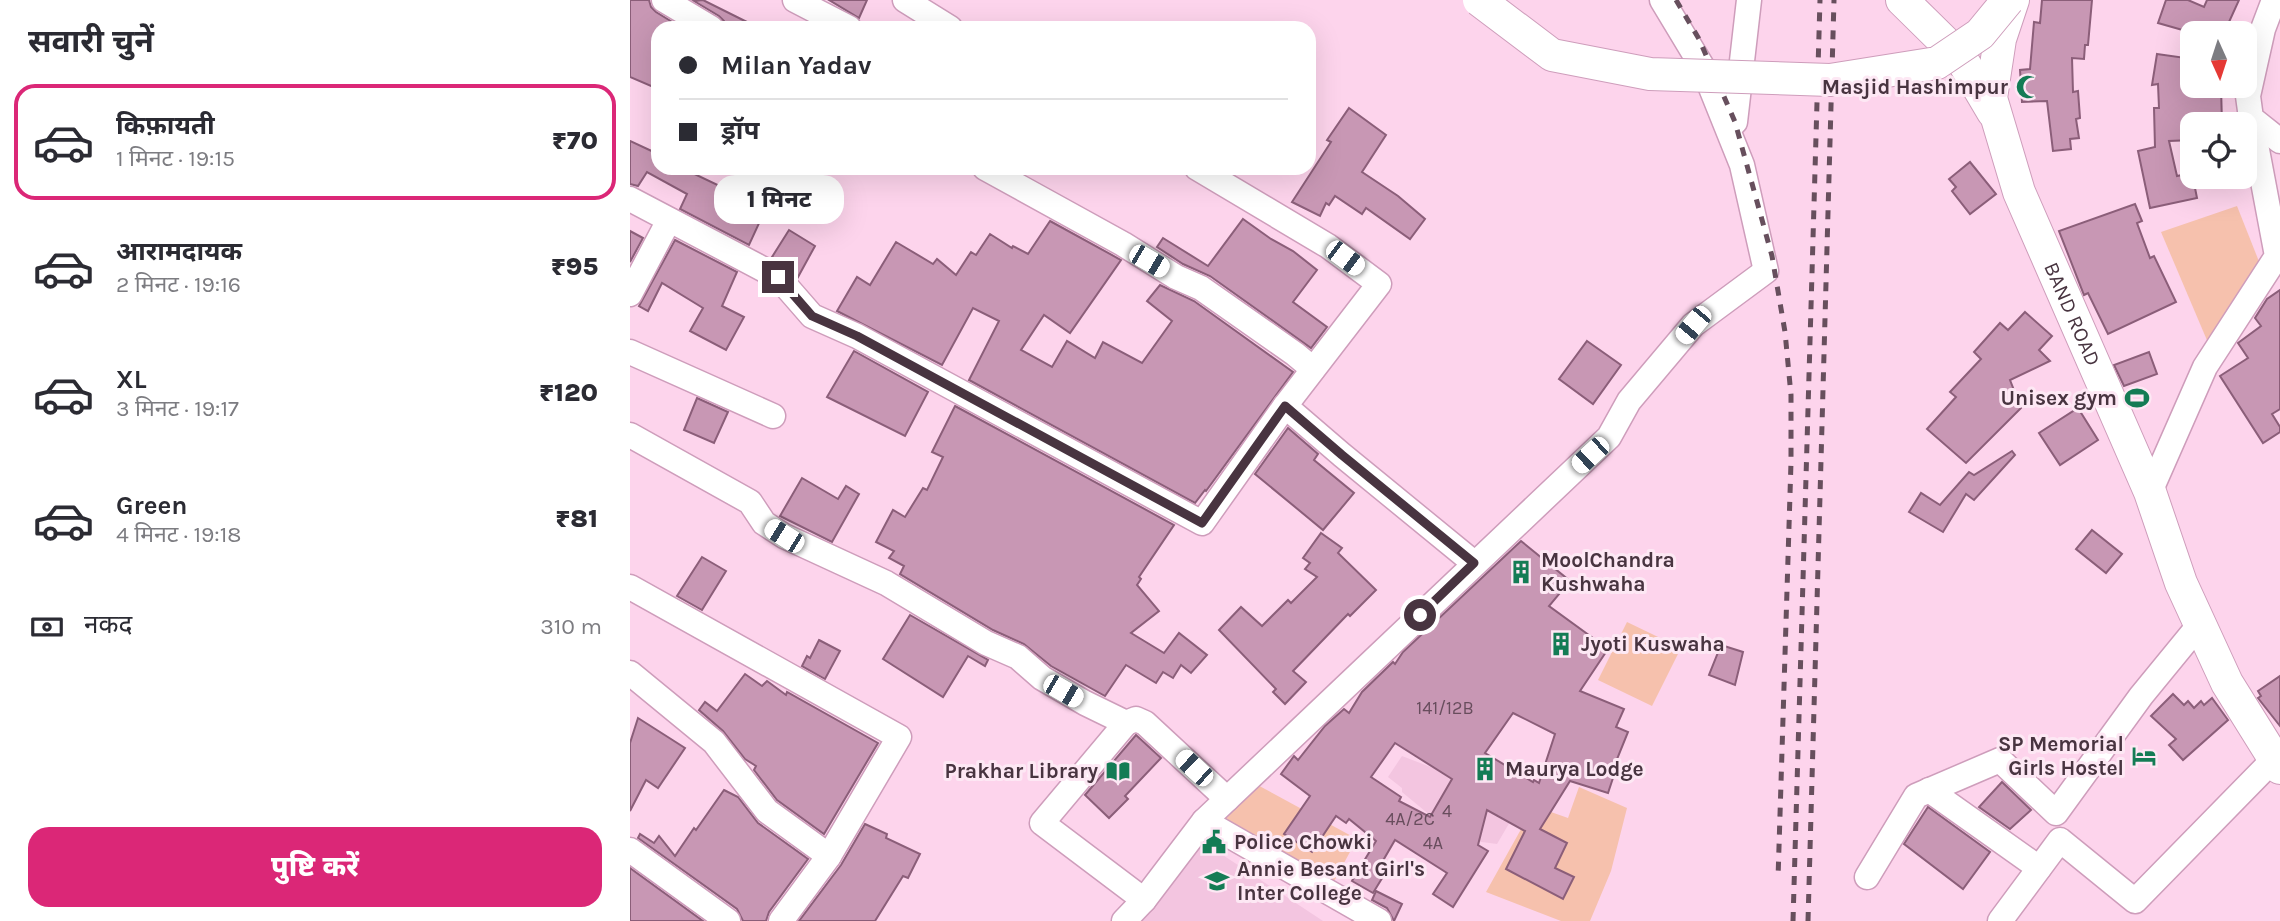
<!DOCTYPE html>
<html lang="hi">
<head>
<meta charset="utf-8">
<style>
	:root { --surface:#fff; --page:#f7f7f7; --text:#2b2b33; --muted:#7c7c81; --line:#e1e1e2; --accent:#db2777 }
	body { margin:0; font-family:Karla,"Noto Sans Devanagari",sans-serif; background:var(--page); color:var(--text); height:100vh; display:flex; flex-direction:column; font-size:26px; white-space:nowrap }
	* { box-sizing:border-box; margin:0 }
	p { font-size:23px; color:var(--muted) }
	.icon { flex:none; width:38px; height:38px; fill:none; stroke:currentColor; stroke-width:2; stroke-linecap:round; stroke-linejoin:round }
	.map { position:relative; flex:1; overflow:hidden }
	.details { display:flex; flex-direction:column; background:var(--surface); width:630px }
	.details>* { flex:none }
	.guide { position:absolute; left:21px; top:21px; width:665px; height:154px; border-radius:21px; box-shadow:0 7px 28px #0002; display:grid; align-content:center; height:154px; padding:0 28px; background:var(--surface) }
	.needle { width:46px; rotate:177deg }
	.controls { position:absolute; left:1550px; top:21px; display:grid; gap:14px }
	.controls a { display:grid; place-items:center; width:77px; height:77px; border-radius:14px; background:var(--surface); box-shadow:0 7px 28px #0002; font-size:35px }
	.end { position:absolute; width:32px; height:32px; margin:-16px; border:9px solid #483440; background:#fff; box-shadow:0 0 0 4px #fff }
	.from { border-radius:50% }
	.bubble { position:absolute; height:49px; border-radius:21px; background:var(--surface); box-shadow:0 7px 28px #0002; font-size:23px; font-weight:800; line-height:49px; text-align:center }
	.car { position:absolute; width:21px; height:42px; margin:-21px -10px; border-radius:9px; box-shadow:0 0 5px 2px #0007; background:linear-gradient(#fff 24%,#345 0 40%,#fff 0 76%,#345 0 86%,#fff 0) }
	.guide b { display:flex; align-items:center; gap:24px; height:66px; font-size:26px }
	.guide b+b { border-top:2px solid var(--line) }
	.guide i { width:18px; height:18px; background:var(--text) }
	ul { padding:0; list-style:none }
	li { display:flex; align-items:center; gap:21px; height:116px; margin:0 14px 10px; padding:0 14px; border:4px solid transparent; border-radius:21px }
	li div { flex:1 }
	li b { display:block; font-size:26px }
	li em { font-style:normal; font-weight:800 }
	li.selected { border-color:var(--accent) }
	li>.icon { width:63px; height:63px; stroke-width:1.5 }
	h2 { padding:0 28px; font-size:32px; line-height:84px }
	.pay { display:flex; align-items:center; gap:18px; height:77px; padding:0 28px; font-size:26px }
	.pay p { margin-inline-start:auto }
	.button { display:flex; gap:14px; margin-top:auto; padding:14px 28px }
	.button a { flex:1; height:80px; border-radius:21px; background:var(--accent); color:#fff; font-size:28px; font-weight:800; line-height:80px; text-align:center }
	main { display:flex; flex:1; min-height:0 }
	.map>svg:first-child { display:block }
</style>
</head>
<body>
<main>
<section class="details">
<h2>सवारी चुनें</h2>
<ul>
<li class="selected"><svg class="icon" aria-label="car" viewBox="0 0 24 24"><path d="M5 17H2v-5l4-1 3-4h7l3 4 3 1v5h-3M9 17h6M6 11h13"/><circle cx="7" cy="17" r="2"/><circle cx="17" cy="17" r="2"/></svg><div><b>किफ़ायती</b><p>1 मिनट · 19:15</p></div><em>₹70</em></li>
<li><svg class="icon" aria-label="car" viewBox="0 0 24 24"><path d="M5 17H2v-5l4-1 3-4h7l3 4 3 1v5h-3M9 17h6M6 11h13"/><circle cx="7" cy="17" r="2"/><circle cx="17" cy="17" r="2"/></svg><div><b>आरामदायक</b><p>2 मिनट · 19:16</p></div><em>₹95</em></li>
<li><svg class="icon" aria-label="car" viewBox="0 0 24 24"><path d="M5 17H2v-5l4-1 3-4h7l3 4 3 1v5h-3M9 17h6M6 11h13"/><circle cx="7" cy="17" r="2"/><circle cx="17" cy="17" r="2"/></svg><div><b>XL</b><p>3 मिनट · 19:17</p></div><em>₹120</em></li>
<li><svg class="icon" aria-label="car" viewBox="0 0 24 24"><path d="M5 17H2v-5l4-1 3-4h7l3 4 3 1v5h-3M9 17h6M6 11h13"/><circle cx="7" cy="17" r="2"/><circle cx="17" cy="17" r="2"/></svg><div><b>Green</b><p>4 मिनट · 19:18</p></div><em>₹81</em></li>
</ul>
<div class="pay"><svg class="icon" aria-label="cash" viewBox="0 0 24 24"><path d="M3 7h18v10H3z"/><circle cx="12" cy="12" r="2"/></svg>नकद<p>310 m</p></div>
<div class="button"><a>पुष्टि करें</a></div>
</section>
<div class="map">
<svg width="1650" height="921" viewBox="0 0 1650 921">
	<rect width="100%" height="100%" fill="#fdd4ec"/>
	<g fill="#f3c5e0">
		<path d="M 772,756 L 829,778 L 884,815 L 867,844 L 844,841 L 801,816 L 772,792 L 772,788 L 758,777 Z"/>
		<path d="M 573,842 L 693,921 L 511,921 Z"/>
	</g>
	<g fill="#f6c1ad">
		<path d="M 1607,206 L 1630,264 L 1579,345 L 1531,232 Z"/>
		<path d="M 997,622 L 1051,648 L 1022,706 L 968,680 Z"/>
		<path d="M 622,782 L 727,839 L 701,887 L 583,822 Z"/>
		<path d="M 949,787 L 997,808 L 981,871 L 960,921 L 931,921 L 856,892 L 904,806 L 938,818 Z"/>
	</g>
	<g fill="#c897b4" stroke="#8b5e79" stroke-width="2" fill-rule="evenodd">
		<path d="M 0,0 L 19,0 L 21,7 L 26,12 L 52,28 L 28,28 L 28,89 L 0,77 Z"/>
		<path d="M 73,0 L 129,28 L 96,28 L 94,21 L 89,16 L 64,1 Z"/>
		<path d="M 199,0 L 237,0 L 229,18 Z"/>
		<path d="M 1412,0 L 1462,0 L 1458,45 L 1455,45 L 1454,59 L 1442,58 L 1443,92 L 1448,91 L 1450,118 L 1446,119 L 1449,138 L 1440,139 L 1441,149 L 1423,151 L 1417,101 L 1392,102 L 1390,70 L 1400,69 L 1404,22 L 1410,23 Z"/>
		<path d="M 1536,0 L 1558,0 L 1574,7 L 1577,0 L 1609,0 L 1594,33 L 1566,25 L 1565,33 L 1563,33 L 1528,23 Z"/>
		<path d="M 1527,54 L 1563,59 L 1563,86 L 1591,86 L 1592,124 L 1563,124 L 1563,140 L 1539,141 L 1547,176 L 1562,173 L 1567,198 L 1520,208 L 1508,151 L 1525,147 L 1524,108 L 1529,108 L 1528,84 L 1522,85 Z"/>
		<path d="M 719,108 L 756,135 L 732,172 L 768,196 L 795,219 L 780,239 L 736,208 L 732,214 L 705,196 L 699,205 L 696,203 L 690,216 L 662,202 L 701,142 L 697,140 Z"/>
		<path d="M 0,141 L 28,154 L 28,168 L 52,168 L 136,208 L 119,245 L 50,209 L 57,194 L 17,172 L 8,186 L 0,184 Z"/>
		<path d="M 1340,162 L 1366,194 L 1340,214 L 1322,191 L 1326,187 L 1319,179 Z"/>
		<path d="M 1505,204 L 1512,221 L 1507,223 L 1520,258 L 1524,256 L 1546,302 L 1478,334 L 1458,293 L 1454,295 L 1429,231 Z"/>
		<path d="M 613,219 L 641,239 L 663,251 L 687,270 L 663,302 L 697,327 L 681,348 L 580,276 L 553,264 L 527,247 L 533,238 L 578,266 Z"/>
		<path d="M 420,221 L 491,260 L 440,333 L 414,315 L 391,350 L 422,367 L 437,341 L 465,358 L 473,342 L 512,363 L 542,321 L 517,301 L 530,285 L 564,301 L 663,372 L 576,491 L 575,490 L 565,503 L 339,380 L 369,321 L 343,308 L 312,365 L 207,311 L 227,277 L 240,285 L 266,242 L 303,264 L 307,259 L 326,275 L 341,252 L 346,255 L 360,234 L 382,248 L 383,246 L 398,254 Z"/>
		<path d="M 159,230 L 185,246 L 168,277 L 155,264 L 142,257 Z"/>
		<path d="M 0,231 L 13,238 L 0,262 Z"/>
		<path d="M 45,240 L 107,272 L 92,306 L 114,317 L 96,350 L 60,331 L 73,308 L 32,283 L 18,311 L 9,306 Z"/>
		<path d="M 1650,290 L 1650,409 L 1642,414 L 1650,427 L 1650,432 L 1633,443 L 1590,376 L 1618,358 L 1608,343 L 1631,326 L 1625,318 L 1637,299 Z"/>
		<path d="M 1395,312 L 1422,336 L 1409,350 L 1420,361 L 1380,380 L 1391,408 L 1336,463 L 1297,429 L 1326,397 L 1320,392 L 1351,359 L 1344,352 L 1370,323 L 1378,330 Z"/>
		<path d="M 957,341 L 991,365 L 963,404 L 929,379 Z"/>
		<path d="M 224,351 L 298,392 L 275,436 L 197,397 Z"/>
		<path d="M 1519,352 L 1527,374 L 1494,386 L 1484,365 Z"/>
		<path d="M 67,398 L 98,412 L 84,443 L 54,430 Z"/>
		<path d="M 325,406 L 544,525 L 509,577 L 511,579 L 507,585 L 529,611 L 501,633 L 534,653 L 549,633 L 577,655 L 561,673 L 551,665 L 543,678 L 533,672 L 526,683 L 496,665 L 475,696 L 421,666 L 394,644 L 363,630 L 270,574 L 274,566 L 259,558 L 264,551 L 246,542 L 263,510 L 275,517 L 293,488 L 297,490 L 313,457 L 302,452 Z"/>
		<path d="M 1448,408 L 1468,440 L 1430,465 L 1409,433 Z"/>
		<path d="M 658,428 L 688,454 L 684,460 L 724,493 L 693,530 L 625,474 Z"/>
		<path d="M 1382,451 L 1385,455 L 1344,500 L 1336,494 L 1313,532 L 1279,512 L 1291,493 L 1310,505 L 1339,472 L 1344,475 Z"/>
		<path d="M 172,478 L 208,499 L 216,486 L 229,494 L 202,542 L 150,516 Z"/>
		<path d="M 1462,530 L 1492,554 L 1476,573 L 1446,549 Z"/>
		<path d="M 691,533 L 712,548 L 708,553 L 746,590 L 720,616 L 718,614 L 663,671 L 676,682 L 655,704 L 643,692 L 646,689 L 589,630 L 611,607 L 632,626 L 658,600 L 661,603 L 687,577 L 675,569 L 680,563 L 673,558 Z"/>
		<path d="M 891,541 L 940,581 L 919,606 L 978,649 L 950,691 L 994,709 L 986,727 L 998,732 L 981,774 L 984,775 L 978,793 L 940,781 L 910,829 L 937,843 L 925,868 L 944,877 L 933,899 L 876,869 L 895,831 L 857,810 L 848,845 L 858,851 L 823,907 L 803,894 L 817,873 L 765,840 L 747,871 L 754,875 L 743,893 L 722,881 L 746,841 L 719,819 L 716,823 L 706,816 L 682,852 L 654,834 L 680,796 L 651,774 L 664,756 L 668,760 L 695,726 L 714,709 L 719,713 L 732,692 L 763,662 L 765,664 L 773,652 ZM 883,713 L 925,734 L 909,783 L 904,780 L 903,782 L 855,753 ZM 765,743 L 822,779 L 800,817 L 769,801 L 771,797 L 741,777 Z"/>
		<path d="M 72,557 L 96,571 L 72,610 L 47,596 Z"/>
		<path d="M 280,615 L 358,660 L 355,666 L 338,656 L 313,697 L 253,659 Z"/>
		<path d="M 189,640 L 210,651 L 195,679 L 172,666 L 177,656 L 180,658 Z"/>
		<path d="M 1091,645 L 1113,652 L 1105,685 L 1079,675 Z"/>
		<path d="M 115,674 L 132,686 L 137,681 L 156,695 L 157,692 L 248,743 L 194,834 L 147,800 L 124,770 L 126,766 L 115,759 L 93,731 L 69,710 L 75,702 L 87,711 Z"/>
		<path d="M 1650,676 L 1650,726 L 1628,698 L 1631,696 L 1628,691 Z"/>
		<path d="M 1543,694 L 1554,705 L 1558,701 L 1564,708 L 1571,701 L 1574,705 L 1582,698 L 1598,720 L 1553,760 L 1539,745 L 1546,739 L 1521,716 Z"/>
		<path d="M 8,718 L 55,748 L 28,788 L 16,780 L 0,811 L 0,743 Z"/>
		<path d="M 506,735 L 531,758 L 495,796 L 498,799 L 479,818 L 455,795 Z"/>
		<path d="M 1372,782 L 1401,810 L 1380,829 L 1349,807 Z"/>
		<path d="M 94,790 L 108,797 L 128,823 L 178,859 L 139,912 L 136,921 L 113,921 L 107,909 L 8,838 L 10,834 L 24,843 L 29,836 L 45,856 L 64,828 L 66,830 Z"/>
		<path d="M 1298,807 L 1360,852 L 1333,889 L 1274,844 Z"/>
		<path d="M 235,824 L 257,834 L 256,838 L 290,854 L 278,878 L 273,876 L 245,921 L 169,921 L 211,865 Z"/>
		<path d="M 0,868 L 73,921 L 0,921 Z"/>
		<path d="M 746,891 L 772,904 L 764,921 L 757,908 L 742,900 Z"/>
	</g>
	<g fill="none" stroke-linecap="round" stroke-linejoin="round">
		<g stroke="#ce9dbb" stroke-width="27">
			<g id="minor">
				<path d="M 34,0 L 81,28"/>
				<path d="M 165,0 L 219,28"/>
				<path d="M 275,0 L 320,28"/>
				<path d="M 1644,0 L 1633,29 L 1618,96 L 1621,118 L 1650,141"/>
				<path d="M 1105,122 L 1119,0"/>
				<path d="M 355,168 L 493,244 L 546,277 L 571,288 L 665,354 L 683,369"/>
				<path d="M 567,168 L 698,246 L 749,284 L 655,406 L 712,455 L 844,563"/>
				<path d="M 0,199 L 148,277 L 182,316 L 227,336 L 572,523 L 655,406"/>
				<path d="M 0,294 L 39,220"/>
				<path d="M 0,352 L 143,416"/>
				<path d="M 0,435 L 120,502 L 134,523 L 154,536 L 256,583 L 356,643 L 388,657 L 412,678 L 455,703 L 496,723 L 506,719 L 515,723 L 597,799"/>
				<path d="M 1520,492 L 1575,367 L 1647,256 L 1621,118"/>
				<path d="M 0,587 L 269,737 L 199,856"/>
				<path d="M 0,673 L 84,742 L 137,811 L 199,856 L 151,921"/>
				<path d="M 496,723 L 412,823 L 514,900"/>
				<path d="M 1299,790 L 1409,868"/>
				<path d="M 574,821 L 749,921"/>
				<path d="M 0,850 L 98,921"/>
				<path d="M 1237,877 L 1286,796 L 1370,760 L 1426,813 L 1511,696 L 1570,624"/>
				<path d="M 494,921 L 514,900 L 574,821 L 979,437 L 999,401 L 1063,325 L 1136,271 L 1112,165 L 1073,68 L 1032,0"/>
				<path d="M 1370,921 L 1430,840 L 1505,901 L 1644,759"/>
			</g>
		</g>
		<g stroke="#ce9dbb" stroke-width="34">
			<g id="major">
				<path d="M 1272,0 L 1331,58 L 1363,112"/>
				<path id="s1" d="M 1383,0 L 1370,39 L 1361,98 L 1389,192 L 1520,492 L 1551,583 L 1597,683 L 1650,768"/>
			</g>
		</g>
		<use href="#minor" stroke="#fff" stroke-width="24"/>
		<use href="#major" stroke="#fff" stroke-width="32"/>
		<g stroke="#674f5d" stroke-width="5" stroke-dasharray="9 9" stroke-linecap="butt">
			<path d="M 1046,0 L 1069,39 L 1105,122 L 1142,256 L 1155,332 L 1161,395 L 1161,462 L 1148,879"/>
			<path d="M 1163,921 L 1190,0"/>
			<path d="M 1178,921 L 1204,0"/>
		</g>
		<g stroke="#ce9dbb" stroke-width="34" stroke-linecap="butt">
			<path id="major-bridge" d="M 849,0 L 922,55 L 1020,74 L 1200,80 L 1307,63 L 1350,34 L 1378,0"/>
		</g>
		<use href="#major-bridge" stroke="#fff" stroke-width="32"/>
	</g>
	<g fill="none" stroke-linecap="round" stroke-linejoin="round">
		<path stroke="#483440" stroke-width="9" d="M 148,277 L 182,316 L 227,336 L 572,523 L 655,406 L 712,455 L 844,563 L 790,615"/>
	</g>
	<defs>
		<g id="mosque-bare" transform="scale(1.89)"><path d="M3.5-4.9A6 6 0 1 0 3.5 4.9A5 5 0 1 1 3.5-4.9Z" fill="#147c55" stroke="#fde8f4" stroke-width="2.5" paint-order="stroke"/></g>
		<g id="stadium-bare" transform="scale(1.89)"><path d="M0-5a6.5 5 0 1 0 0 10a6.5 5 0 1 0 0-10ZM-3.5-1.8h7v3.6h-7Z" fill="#147c55" stroke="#fde8f4" stroke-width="2.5" paint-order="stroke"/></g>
		<g id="building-bare" transform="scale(1.89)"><path d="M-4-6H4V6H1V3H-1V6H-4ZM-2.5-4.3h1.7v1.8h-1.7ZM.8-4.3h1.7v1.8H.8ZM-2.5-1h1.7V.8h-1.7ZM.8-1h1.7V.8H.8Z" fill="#147c55" stroke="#fde8f4" stroke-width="2.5" paint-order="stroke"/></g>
		<g id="hotel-bare" transform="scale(1.89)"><path d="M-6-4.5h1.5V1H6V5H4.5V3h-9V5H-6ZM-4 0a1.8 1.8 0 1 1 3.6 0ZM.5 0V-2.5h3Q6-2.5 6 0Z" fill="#147c55" stroke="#fde8f4" stroke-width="2.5" paint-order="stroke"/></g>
		<g id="library-bare" transform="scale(1.89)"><path d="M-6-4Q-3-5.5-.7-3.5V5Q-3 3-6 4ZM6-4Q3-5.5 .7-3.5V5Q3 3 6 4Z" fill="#147c55" stroke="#fde8f4" stroke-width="2.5" paint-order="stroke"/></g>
		<g id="civic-bare" transform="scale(1.89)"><path d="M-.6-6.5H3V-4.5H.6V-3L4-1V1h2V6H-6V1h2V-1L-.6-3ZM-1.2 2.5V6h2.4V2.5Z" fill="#147c55" stroke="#fde8f4" stroke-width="2.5" paint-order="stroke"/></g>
		<g id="school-bare" transform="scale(1.89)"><path d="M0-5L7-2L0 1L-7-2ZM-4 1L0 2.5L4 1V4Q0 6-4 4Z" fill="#147c55" stroke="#fde8f4" stroke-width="2.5" paint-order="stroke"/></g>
	</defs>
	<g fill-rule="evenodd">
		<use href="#mosque-bare" x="1398" y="87"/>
		<use href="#stadium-bare" x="1507" y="398"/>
		<use href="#building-bare" x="891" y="572"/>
		<use href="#building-bare" x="931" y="644"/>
		<use href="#hotel-bare" x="1514" y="756"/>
		<use href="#building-bare" x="855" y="769"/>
		<use href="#library-bare" x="488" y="771"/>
		<use href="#civic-bare" x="584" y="842"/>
		<use href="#school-bare" x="587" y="881"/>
	</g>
	<g text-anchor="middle" stroke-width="6" stroke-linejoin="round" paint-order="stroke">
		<g font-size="18" fill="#684d5d">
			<text x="815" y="714">141/12B</text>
			<text x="817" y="817">4</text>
			<text x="780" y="825">4A/2C</text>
			<text x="803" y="849">4A</text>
		</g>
		<g font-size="21" font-weight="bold" fill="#483440" stroke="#fde8f4" text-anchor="start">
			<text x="1378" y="94" text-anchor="end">Masjid Hashimpur</text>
			<text x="1487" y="405" text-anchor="end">Unisex gym</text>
			<text x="911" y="567">MoolChandra<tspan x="911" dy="24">Kushwaha</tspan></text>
			<text x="951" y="651">Jyoti Kuswaha</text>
			<text x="1494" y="751" text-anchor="end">SP Memorial<tspan x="1494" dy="24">Girls Hostel</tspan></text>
			<text x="875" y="776">Maurya Lodge</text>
			<text x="468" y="778" text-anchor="end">Prakhar Library</text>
			<text x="604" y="849">Police Chowki</text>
			<text x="607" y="876">Annie Besant Girl's<tspan x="607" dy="24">Inter College</tspan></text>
		</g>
		<g font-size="21" fill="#483440" stroke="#fde8f4">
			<text dy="7" stroke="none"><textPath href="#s1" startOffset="332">BAND ROAD</textPath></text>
		</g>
	</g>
</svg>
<div class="controls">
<a><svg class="needle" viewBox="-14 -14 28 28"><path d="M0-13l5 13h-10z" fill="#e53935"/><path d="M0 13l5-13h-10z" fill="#7c7c81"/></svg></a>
<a><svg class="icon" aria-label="locate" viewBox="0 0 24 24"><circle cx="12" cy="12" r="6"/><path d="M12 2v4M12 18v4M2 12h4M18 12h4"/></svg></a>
</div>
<i class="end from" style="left:790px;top:615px"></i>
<i class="end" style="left:148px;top:277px"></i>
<div class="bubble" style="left:84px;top:175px;width:130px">1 मिनट</div>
<i class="car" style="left:715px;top:258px;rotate:127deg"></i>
<i class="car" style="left:519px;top:261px;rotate:120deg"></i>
<i class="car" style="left:1063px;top:325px;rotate:220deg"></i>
<i class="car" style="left:960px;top:455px;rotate:227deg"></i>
<i class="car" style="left:154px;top:536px;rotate:302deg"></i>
<i class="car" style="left:433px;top:691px;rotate:120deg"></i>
<i class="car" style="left:564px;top:768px;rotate:313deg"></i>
<div class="guide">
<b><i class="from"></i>Milan Yadav</b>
<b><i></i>ड्रॉप</b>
</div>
</div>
</main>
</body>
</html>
